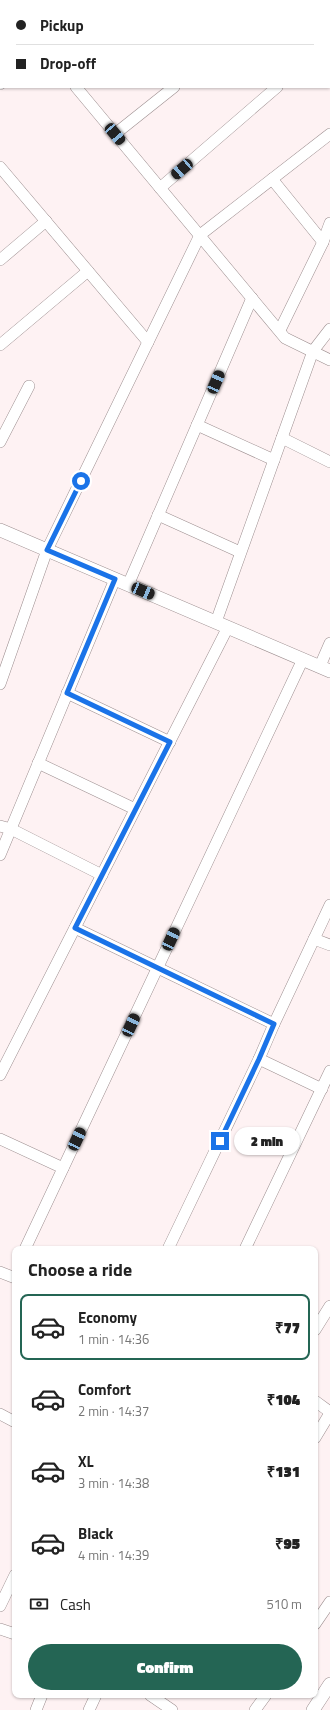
<!DOCTYPE html>
<html lang="en">
<head>
<meta charset="utf-8">
<style>
	:root { --surface:#fff; --page:#f2f2f2; --text:#222; --muted:#767676; --line:#e0e0e0; --accent:#246554 }
	body { margin:0; font-family:"Titillium Web",sans-serif; background:var(--page); color:var(--text); height:100vh; display:flex; flex-direction:column; font-size:15px; white-space:nowrap }
	* { box-sizing:border-box; margin:0 }
	p { font-size:13px; color:var(--muted) }
	.icon { flex:none; width:22px; height:22px; fill:none; stroke:currentColor; stroke-width:2; stroke-linecap:round; stroke-linejoin:round }
	.map { position:relative; flex:1; overflow:hidden }
	.panel { position:absolute; left:12px; top:1246px; width:306px; height:452px; display:flex; flex-direction:column; background:var(--surface); border-radius:8px; box-shadow:0 1px 3px #0004 }
	.panel>* { flex:none }
	.hud { position:absolute; left:0px; top:0px; width:330px; height:88px; box-shadow:0 1px 3px #0004; display:grid; align-content:center; height:88px; padding:0 16px; background:var(--surface) }
	.end { position:absolute; width:18px; height:18px; margin:-9px; border:5px solid #1a73e8; background:#fff; box-shadow:0 0 0 2px #fff }
	.from { border-radius:50% }
	.bubble { position:absolute; height:28px; border-radius:14px; background:var(--surface); box-shadow:0 1px 3px #0004; font-size:13px; font-weight:800; line-height:28px; text-align:center }
	.car { position:absolute; width:12px; height:24px; margin:-12px -6px; border-radius:5px; box-shadow:0 0 3px 1px #0007; background:linear-gradient(#222 24%,#8ab4d8 0 40%,#222 0 76%,#8ab4d8 0 86%,#222 0) }
	.hud b { display:flex; align-items:center; gap:14px; height:38px; font-size:15px }
	.hud b+b { border-top:1px solid var(--line) }
	.hud i { width:10px; height:10px; background:var(--text) }
	ul { padding:0; list-style:none }
	li { display:flex; align-items:center; gap:12px; height:66px; margin:0 8px 6px; padding:0 8px; border:2px solid transparent; border-radius:8px }
	li div { flex:1 }
	li b { display:block; font-size:15px }
	li em { font-style:normal; font-weight:800 }
	li.active { border-color:var(--accent) }
	li>.icon { width:36px; height:36px; stroke-width:1.5 }
	h2 { padding:0 16px; font-size:18px; line-height:48px }
	.pay { display:flex; align-items:center; gap:10px; height:44px; padding:0 16px; font-size:15px }
	.pay p { margin-inline-start:auto }
	.action { display:flex; gap:8px; margin-top:auto; padding:8px 16px }
	.action a { flex:1; height:46px; border-radius:24px; background:var(--accent); color:#fff; font-size:16px; font-weight:800; line-height:46px; text-align:center }
	.map>svg:first-child { display:block }
</style>
</head>
<body>
<div class="map">
<svg width="330" height="1710" viewBox="0 0 330 1710">
	<rect width="100%" height="100%" fill="#fef2f3"/>
	<g fill="none" stroke-linecap="round" stroke-linejoin="round">
		<g stroke="#9d8f90" stroke-width="12">
			<g id="minor">
				<path d="M 3,0 L 4,1"/>
				<path d="M 152,1 L 154,0"/>
				<path d="M 276,1 L 277,0"/>
				<path d="M 329,43 L 330,42"/>
				<path d="M 0,84 L 1,83"/>
				<path d="M 76,87 L 285,338 L 330,360"/>
				<path d="M 115,134 L 174,87"/>
				<path d="M 0,167 L 148,342"/>
				<path d="M 272,179 L 323,242"/>
				<path d="M 160,188 L 277,87"/>
				<path d="M 0,260 L 46,221"/>
				<path d="M 280,330 L 323,242 L 330,223"/>
				<path d="M 0,345 L 88,271"/>
				<path d="M 197,425 L 274,460"/>
				<path d="M 282,438 L 330,462"/>
				<path d="M 0,442 L 29,386"/>
				<path d="M 158,515 L 240,552"/>
				<path d="M 128,585 L 252,298"/>
				<path d="M 216,622 L 313,351 L 330,329"/>
				<path d="M 320,666 L 330,643"/>
				<path d="M 0,684 L 47,550 L 200,235 L 330,134"/>
				<path d="M 67,693 L 170,742"/>
				<path d="M 38,763 L 135,809"/>
				<path d="M 0,826 L 11,829 L 102,875"/>
				<path d="M 0,855 L 115,579"/>
				<path d="M 75,928 L 274,1024"/>
				<path d="M 314,939 L 330,945"/>
				<path d="M 259,1059 L 322,1089"/>
				<path d="M 0,1075 L 228,627"/>
				<path d="M 0,1139 L 63,1168"/>
				<path d="M 25,1249 L 303,659"/>
				<path d="M 168,1249 L 259,1059 L 274,1024 L 330,905"/>
				<path d="M 245,1249 L 330,1071"/>
				<path d="M 0,1272 L 15,1278"/>
				<path d="M 315,1330 L 330,1306"/>
				<path d="M 315,1401 L 330,1412"/>
				<path d="M 0,1414 L 15,1422"/>
				<path d="M 315,1438 L 330,1413"/>
				<path d="M 0,1606 L 15,1575"/>
				<path d="M 315,1624 L 330,1602"/>
				<path d="M 0,1629 L 15,1634"/>
				<path d="M 150,1695 L 172,1710"/>
				<path d="M 36,1710 L 42,1695"/>
				<path d="M 89,1710 L 96,1695"/>
				<path d="M 255,1710 L 266,1695"/>
			</g>
		</g>
		<g stroke="#9d8f90" stroke-width="14">
			<g id="tertiary">
				<path d="M 0,530 L 330,671"/>
				<path d="M 313,1710 L 330,1684"/>
			</g>
		</g>
		<use href="#minor" stroke="#fff" stroke-width="11"/>
		<use href="#tertiary" stroke="#fff" stroke-width="13"/>
	</g>
	<g fill="none" stroke-linecap="round" stroke-linejoin="round">
		<path stroke="#1a73e8" stroke-width="5" d="M 81,481 L 47,550 L 115,579 L 67,693 L 170,742 L 75,928 L 274,1024 L 259,1059 L 220,1141"/>
	</g>
</svg>
<i class="end from" style="left:81px;top:481px"></i>
<i class="end" style="left:220px;top:1141px"></i>
<div class="bubble" style="left:234px;top:1127px;width:66px">2 min</div>
<i class="car" style="left:115px;top:134px;rotate:140deg"></i>
<i class="car" style="left:182px;top:169px;rotate:229deg"></i>
<i class="car" style="left:216px;top:382px;rotate:23deg"></i>
<i class="car" style="left:143px;top:591px;rotate:113deg"></i>
<i class="car" style="left:171px;top:939px;rotate:25deg"></i>
<i class="car" style="left:131px;top:1025px;rotate:25deg"></i>
<i class="car" style="left:77px;top:1139px;rotate:25deg"></i>
<div class="hud">
<b><i class="from"></i>Pickup</b>
<b><i></i>Drop-off</b>
</div>
<section class="panel">
<h2>Choose a ride</h2>
<ul>
<li class="active"><svg class="icon" aria-label="car" viewBox="0 0 24 24"><path d="M5 17H2v-5l4-1 3-4h7l3 4 3 1v5h-3M9 17h6M6 11h13"/><circle cx="7" cy="17" r="2"/><circle cx="17" cy="17" r="2"/></svg><div><b>Economy</b><p>1 min · 14:36</p></div><em>₹77</em></li>
<li><svg class="icon" aria-label="car" viewBox="0 0 24 24"><path d="M5 17H2v-5l4-1 3-4h7l3 4 3 1v5h-3M9 17h6M6 11h13"/><circle cx="7" cy="17" r="2"/><circle cx="17" cy="17" r="2"/></svg><div><b>Comfort</b><p>2 min · 14:37</p></div><em>₹104</em></li>
<li><svg class="icon" aria-label="car" viewBox="0 0 24 24"><path d="M5 17H2v-5l4-1 3-4h7l3 4 3 1v5h-3M9 17h6M6 11h13"/><circle cx="7" cy="17" r="2"/><circle cx="17" cy="17" r="2"/></svg><div><b>XL</b><p>3 min · 14:38</p></div><em>₹131</em></li>
<li><svg class="icon" aria-label="car" viewBox="0 0 24 24"><path d="M5 17H2v-5l4-1 3-4h7l3 4 3 1v5h-3M9 17h6M6 11h13"/><circle cx="7" cy="17" r="2"/><circle cx="17" cy="17" r="2"/></svg><div><b>Black</b><p>4 min · 14:39</p></div><em>₹95</em></li>
</ul>
<div class="pay"><svg class="icon" aria-label="cash" viewBox="0 0 24 24"><path d="M3 7h18v10H3z"/><circle cx="12" cy="12" r="2"/></svg>Cash<p>510 m</p></div>
<div class="action"><a>Confirm</a></div>
</section>
</div>
</body>
</html>
